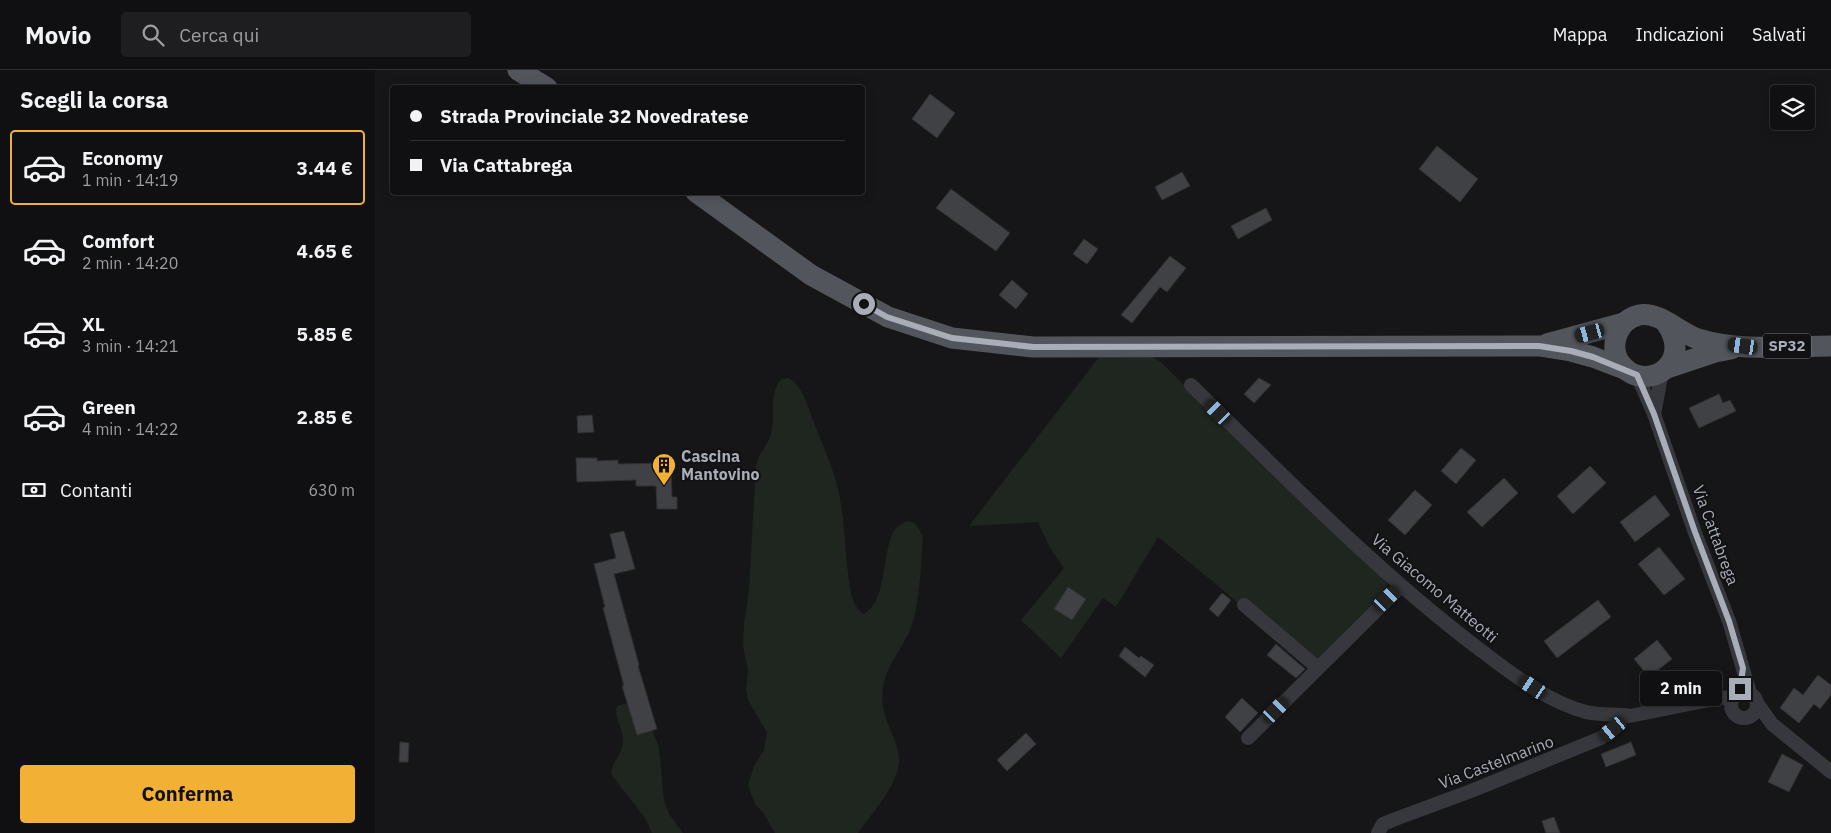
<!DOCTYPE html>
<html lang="it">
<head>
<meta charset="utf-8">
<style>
	:root { --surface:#101012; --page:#1e1e20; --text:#f1f3f6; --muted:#9c9d9f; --line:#303032; --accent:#f2b134 }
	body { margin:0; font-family:"IBM Plex Sans",sans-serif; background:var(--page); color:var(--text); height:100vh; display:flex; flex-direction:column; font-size:19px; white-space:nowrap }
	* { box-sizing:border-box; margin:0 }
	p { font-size:16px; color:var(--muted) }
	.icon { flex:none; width:28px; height:28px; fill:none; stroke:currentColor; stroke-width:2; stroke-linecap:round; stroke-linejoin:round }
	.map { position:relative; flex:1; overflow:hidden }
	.side { display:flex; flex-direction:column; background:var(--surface); width:375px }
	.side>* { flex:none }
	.hud { position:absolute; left:15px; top:15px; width:475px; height:110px; border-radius:5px; box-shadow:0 2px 12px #0003,0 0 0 1px var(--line); display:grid; align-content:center; height:110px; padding:0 20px; background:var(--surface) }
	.tools { position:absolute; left:1395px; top:15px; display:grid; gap:10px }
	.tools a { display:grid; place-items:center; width:45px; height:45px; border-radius:5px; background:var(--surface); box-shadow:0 2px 12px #0003,0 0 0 1px var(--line); font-size:25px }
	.end { position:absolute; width:22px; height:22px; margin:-11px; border:6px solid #a8adb8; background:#111; box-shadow:0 0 0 2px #111 }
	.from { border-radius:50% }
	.bubble { position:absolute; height:35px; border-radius:5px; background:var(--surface); box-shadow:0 2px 12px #0003,0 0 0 1px var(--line); font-size:16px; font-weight:700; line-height:35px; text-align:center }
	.car { position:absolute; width:15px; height:30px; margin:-15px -8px; border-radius:6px; box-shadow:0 0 4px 1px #0007; background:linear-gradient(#222 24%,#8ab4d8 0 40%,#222 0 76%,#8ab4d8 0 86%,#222 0) }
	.hud b { display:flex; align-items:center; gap:18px; height:48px; font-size:19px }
	.hud b+b { border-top:1px solid var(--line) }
	.hud i { width:12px; height:12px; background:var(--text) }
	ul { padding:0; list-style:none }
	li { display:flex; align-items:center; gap:15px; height:75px; margin:0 10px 8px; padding:0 10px; border:2px solid transparent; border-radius:5px }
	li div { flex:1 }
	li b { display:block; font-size:19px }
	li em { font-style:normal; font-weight:700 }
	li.active { border-color:var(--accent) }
	li>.icon { width:45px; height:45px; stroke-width:1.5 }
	h2 { padding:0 20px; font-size:22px; line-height:60px }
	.pay { display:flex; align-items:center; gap:12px; height:55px; padding:0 20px; font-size:19px }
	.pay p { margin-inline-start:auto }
	.button { display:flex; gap:10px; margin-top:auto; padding:10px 20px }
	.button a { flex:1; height:58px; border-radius:5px; background:var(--accent); color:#111; font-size:20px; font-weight:700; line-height:58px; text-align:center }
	header { display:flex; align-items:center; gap:30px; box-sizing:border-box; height:70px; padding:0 25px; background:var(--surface); border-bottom:1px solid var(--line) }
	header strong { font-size:24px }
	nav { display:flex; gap:28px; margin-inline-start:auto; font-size:18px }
	.search { width:350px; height:45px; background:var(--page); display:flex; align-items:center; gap:12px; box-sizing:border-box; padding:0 18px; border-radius:5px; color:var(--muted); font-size:19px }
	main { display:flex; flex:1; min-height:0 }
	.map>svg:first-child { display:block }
</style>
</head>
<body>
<header>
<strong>Movio</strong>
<div class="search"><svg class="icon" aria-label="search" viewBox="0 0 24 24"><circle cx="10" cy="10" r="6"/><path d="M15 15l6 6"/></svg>Cerca qui</div>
<nav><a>Mappa</a><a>Indicazioni</a><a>Salvati</a></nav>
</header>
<main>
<section class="side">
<h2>Scegli la corsa</h2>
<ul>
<li class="active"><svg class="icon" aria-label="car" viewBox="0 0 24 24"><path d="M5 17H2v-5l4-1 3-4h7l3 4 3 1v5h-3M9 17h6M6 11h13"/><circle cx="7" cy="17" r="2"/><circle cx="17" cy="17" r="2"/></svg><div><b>Economy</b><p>1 min · 14:19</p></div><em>3.44 €</em></li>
<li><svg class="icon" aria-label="car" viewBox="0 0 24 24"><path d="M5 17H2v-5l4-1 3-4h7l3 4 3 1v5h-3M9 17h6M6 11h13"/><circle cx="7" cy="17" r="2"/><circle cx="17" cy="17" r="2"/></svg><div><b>Comfort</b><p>2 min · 14:20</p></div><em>4.65 €</em></li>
<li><svg class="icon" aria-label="car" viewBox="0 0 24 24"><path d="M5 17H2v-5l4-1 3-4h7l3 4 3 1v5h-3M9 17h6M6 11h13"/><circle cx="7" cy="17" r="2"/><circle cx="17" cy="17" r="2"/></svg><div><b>XL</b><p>3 min · 14:21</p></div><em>5.85 €</em></li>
<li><svg class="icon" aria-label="car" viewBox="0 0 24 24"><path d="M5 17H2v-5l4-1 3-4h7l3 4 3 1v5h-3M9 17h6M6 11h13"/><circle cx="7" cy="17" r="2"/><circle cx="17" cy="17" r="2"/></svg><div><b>Green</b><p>4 min · 14:22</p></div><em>2.85 €</em></li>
</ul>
<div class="pay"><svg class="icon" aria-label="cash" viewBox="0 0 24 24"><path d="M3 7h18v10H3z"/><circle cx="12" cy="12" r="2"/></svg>Contanti<p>630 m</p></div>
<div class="button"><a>Conferma</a></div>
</section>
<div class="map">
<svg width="1456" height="763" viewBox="0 0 1456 763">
	<rect width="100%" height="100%" fill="#161618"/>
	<g fill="#1e261f">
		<path d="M 728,282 L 774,285 L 786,292 L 877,384 L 1011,510 L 1013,516 L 1011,522 L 936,597 L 842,515 L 783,467 L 741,537 L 728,528 L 686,588 L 646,550 L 689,498 L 675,478 L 663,452 L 594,456 Z"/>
		<path d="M 414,308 C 428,317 432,334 438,350 C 447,373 457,395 463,419 C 469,444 470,477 473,503 C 475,518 476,536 489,544 C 515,528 505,476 522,457 C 525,455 529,453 532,451 L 540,453 L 548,466 C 546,491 545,538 535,560 C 527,579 511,596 508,618 C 503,648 524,666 524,691 C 524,713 496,745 483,763 L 400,763 L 389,744 L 380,734 L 373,715 L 379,696 L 389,680 L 392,663 L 373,630 L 371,621 L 373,600 L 368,576 L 369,554 L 374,519 L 381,396 C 384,382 392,377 396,364 C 401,345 393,325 406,309 Z"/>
		<path d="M 248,634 L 253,635 L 275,655 L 284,678 L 289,731 L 294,744 L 308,763 L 277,763 L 270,748 L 236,704 C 237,692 248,683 248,671 C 249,659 238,647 242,636 Z"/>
	</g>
	<g fill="#404145" stroke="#303034">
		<path d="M 555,24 L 580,43 L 562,68 L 537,49 Z"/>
		<path d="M 1062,76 L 1103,109 L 1085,132 L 1044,99 Z"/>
		<path d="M 807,102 L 815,116 L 787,130 L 780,117 Z"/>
		<path d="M 576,119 L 635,163 L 621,181 L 561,138 Z"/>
		<path d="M 891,138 L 897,150 L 863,169 L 856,156 Z"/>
		<path d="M 709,169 L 723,179 L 712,194 L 698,184 Z"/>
		<path d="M 795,186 L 811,198 L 792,222 L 785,217 L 757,253 L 746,245 Z"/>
		<path d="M 637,210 L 653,224 L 641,239 L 624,225 Z"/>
		<path d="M 884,308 L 896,315 L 879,333 L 869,324 Z"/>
		<path d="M 1344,324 L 1348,333 L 1355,330 L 1361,341 L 1324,358 L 1314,338 Z"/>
		<path d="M 217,345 L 219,362 L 203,363 L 202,346 Z"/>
		<path d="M 1086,378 L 1101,390 L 1081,414 L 1066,401 Z"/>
		<path d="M 201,388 L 222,388 L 222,391 L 243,390 L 243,394 L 296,393 L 297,427 L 302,427 L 302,439 L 282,439 L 281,416 L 261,416 L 261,410 L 202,412 Z"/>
		<path d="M 1215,396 L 1231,413 L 1198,444 L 1182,426 Z"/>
		<path d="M 1129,408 L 1143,423 L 1107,457 L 1092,442 Z"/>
		<path d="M 1040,420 L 1057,435 L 1030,465 L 1013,450 Z"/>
		<path d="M 1280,425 L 1295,445 L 1260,472 L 1245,452 Z"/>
		<path d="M 249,461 L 260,499 L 239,504 L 264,595 L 263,596 L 282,659 L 262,665 L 247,616 L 249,616 L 228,538 L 230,537 L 219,494 L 241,488 L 235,464 Z"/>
		<path d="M 1284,477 L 1310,509 L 1289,525 L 1263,494 Z"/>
		<path d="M 693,517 L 711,529 L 697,550 L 679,539 Z"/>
		<path d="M 847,523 L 856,530 L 843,547 L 834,539 Z"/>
		<path d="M 1223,530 L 1236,547 L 1182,588 L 1169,571 Z"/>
		<path d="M 1282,570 L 1297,589 L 1274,607 L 1259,589 Z"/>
		<path d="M 901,574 L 930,599 L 921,608 L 892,585 Z"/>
		<path d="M 750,577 L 764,588 L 766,586 L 779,595 L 770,607 L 744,586 Z"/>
		<path d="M 1443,605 L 1456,615 L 1456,625 L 1445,639 L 1439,634 L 1424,653 L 1405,638 L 1419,618 L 1428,625 Z"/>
		<path d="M 867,628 L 883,643 L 865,662 L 850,647 Z"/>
		<path d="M 651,663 L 661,674 L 632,701 L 622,690 Z"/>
		<path d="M 25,672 L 34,673 L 33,692 L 24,692 Z"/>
		<path d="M 1256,672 L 1261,685 L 1231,697 L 1226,684 Z"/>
		<path d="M 1407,684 L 1428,695 L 1414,722 L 1393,712 Z"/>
		<path d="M 1179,747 L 1185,763 L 1171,763 L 1167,751 Z"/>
	</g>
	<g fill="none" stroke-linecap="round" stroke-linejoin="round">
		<g stroke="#37383d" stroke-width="14">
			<path d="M 1262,305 L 1279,344 L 1320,463 L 1354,551 L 1375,623"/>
			<path d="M 816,315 C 909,406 1000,500 1104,579 C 1136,603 1172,632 1211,642 C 1223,645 1237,644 1249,645 L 1255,646 L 1344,628 L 1359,627"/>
			<path d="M 1279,344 L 1287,302"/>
			<path d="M 869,535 L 943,598"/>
			<circle cx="1369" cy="635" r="13"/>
			<path d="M 1382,633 L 1397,654 L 1456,702"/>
			<path d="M 873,668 L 1026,516"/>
			<path d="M 1003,763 L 1008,754 L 1023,748 L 1096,721 L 1226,668 L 1238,659 L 1249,645"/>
		</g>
		<g stroke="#53555c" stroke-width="21">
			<path d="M 143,0 L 172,18"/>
			<path d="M 321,122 L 436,205 L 513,247 L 577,268 L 658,277 L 1164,276 L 1196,281 L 1218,287 L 1252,300"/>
			<path d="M 1291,253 C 1321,295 1268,325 1245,293 C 1233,275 1243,250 1264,245 C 1284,241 1305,263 1323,269 C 1365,282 1413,276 1456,276"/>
			<path d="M 1172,274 L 1249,253"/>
			<path d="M 1292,298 L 1340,282 L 1356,279"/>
		</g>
	</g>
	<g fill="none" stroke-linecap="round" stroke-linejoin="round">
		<path stroke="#a8adb8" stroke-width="6" d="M 489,234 L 512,247 L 577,268 L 658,277 L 1164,276 L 1196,281 L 1218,287 L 1262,305 L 1279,344 L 1320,462 L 1354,551 L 1368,598 L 1365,619"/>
	</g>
	<defs>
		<g id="building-pin" transform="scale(1.25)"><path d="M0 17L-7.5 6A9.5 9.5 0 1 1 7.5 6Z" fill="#f2b134" stroke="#111113"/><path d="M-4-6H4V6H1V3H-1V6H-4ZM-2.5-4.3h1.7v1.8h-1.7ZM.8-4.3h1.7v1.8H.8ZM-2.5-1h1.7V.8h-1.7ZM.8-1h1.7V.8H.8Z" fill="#111"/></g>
	</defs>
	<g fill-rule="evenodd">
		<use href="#building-pin" x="289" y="395"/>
	</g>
	<g text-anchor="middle" stroke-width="4" stroke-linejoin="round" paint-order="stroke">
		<rect fill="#111113" stroke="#7b7e86" stroke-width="1" x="1388" y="263.5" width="48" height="25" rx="4"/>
		<g font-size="15" font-weight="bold" fill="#a8adb8">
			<text x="1412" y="281">SP32</text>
		</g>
		<g font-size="16" font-weight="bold" fill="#a8adb8" stroke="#111113" text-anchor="start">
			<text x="306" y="392">Cascina<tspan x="306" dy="18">Mantovino</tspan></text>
		</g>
		<g font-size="16" fill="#a8adb8" stroke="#111113">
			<text transform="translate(1341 465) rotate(70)" y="6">Via Cattabrega</text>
			<text transform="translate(1060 518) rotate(40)" y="6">Via Giacomo Matteotti</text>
			<text transform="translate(1121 692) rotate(-21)" y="6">Via Castelmarino</text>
		</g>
	</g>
</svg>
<div class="tools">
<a><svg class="icon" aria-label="layers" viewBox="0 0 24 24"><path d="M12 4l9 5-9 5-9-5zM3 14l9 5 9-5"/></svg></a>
</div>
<i class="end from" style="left:489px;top:234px"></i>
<i class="end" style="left:1365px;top:619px"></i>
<div class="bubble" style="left:1265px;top:601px;width:82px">2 min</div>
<i class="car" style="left:1215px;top:263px;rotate:255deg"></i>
<i class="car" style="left:1368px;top:276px;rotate:278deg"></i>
<i class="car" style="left:843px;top:342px;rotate:314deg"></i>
<i class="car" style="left:1012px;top:529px;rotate:46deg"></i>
<i class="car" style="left:1158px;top:617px;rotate:304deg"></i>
<i class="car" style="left:901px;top:640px;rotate:45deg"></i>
<i class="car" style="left:1238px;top:659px;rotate:231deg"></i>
<div class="hud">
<b><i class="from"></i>Strada Provinciale 32 Novedratese</b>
<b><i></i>Via Cattabrega</b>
</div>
</div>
</main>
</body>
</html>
